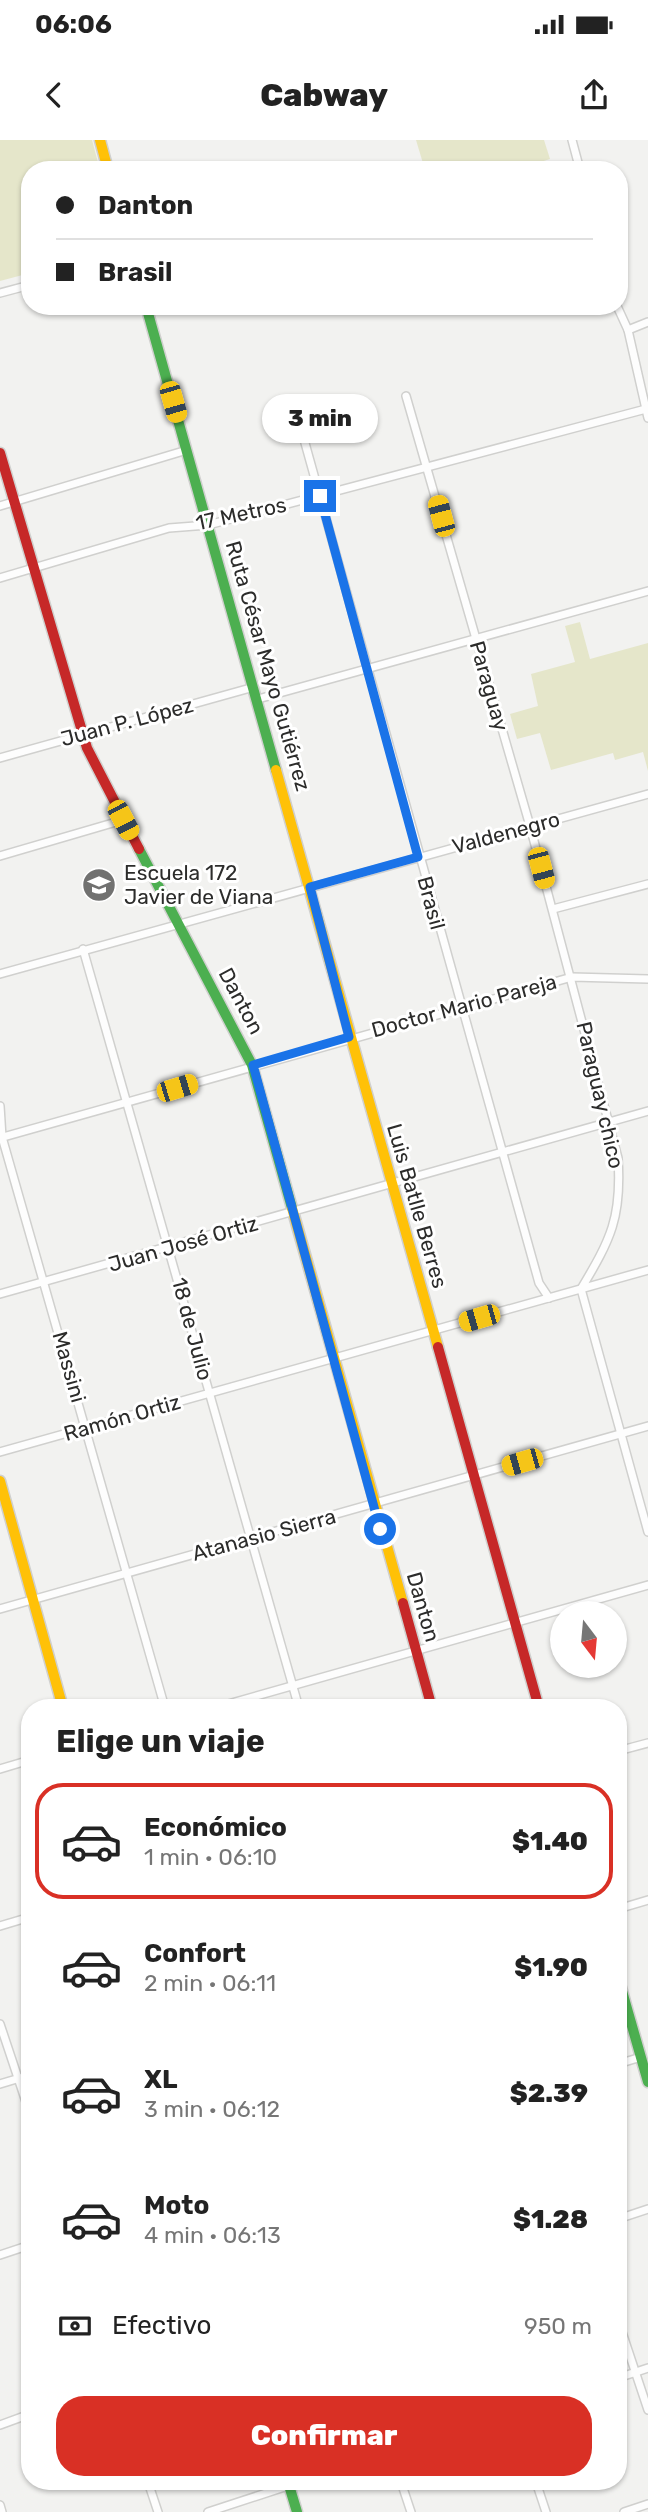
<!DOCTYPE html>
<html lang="es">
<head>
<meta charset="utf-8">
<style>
	:root { --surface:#fff; --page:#f2f2f2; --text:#222; --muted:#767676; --line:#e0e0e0; --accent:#d93025 }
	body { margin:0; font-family:Rubik,sans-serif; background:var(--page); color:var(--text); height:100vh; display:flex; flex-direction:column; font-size:26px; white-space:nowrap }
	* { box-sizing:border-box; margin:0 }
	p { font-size:23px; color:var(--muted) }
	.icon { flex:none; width:38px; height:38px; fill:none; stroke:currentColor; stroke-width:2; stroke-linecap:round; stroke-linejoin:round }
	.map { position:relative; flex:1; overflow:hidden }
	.drawer { position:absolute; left:21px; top:1559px; width:606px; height:791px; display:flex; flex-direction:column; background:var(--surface); border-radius:28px; box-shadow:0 2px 5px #0004 }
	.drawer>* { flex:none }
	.hud { position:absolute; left:21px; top:21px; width:607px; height:154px; border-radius:28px; box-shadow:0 2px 5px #0004; display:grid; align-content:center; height:154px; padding:0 35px; background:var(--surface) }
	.needle { width:46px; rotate:164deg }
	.tools { position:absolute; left:550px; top:1461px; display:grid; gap:14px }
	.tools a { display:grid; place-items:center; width:77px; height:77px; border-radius:50%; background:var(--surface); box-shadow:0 2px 5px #0004; font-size:35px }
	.end { position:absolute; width:32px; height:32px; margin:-16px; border:9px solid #1a73e8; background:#fff; box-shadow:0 0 0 4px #fff }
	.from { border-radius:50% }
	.bubble { position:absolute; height:49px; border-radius:24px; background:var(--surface); box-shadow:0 2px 5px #0004; font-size:23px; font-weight:800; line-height:49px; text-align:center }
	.car { position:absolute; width:21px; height:42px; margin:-21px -10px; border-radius:9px; box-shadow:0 0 5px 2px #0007; background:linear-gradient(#f5c518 24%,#345 0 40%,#f5c518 0 76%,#345 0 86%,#f5c518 0) }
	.hud b { display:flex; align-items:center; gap:24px; height:66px; font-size:26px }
	.hud b+b { border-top:2px solid var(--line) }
	.hud i { width:18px; height:18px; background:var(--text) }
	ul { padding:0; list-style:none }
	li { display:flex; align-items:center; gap:21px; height:116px; margin:0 14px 10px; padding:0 21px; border:4px solid transparent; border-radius:28px }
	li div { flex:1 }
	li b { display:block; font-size:26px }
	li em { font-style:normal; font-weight:800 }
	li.current { border-color:var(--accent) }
	li>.icon { width:63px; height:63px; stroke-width:1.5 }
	h2 { padding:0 35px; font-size:32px; line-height:84px }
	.pay { display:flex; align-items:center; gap:18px; height:77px; padding:0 35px; font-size:26px }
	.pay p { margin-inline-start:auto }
	.cta { display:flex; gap:14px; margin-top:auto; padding:14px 35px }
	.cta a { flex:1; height:80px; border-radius:28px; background:var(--accent); color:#fff; font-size:28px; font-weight:800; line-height:80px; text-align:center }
	.status { display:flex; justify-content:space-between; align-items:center; height:49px; padding:0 35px; background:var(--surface); direction:ltr }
	.status svg { height:19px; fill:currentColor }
	header { display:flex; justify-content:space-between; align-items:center; height:91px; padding:0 35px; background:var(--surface); font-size:32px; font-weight:800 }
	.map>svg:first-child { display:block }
</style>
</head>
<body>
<div class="status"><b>06:06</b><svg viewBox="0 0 49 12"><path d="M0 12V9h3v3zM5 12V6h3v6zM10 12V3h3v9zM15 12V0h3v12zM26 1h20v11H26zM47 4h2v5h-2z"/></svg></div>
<header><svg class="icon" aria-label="back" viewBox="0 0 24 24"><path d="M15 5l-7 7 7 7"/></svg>Cabway<svg class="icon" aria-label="share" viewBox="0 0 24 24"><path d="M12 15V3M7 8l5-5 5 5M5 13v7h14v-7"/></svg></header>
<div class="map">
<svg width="648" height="2372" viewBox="0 0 648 2372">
	<rect width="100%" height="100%" fill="#f2f2f0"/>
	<g fill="#e5e6ca">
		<path d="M 0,0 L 92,0 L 100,30 L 30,30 L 30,133 L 0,141 Z"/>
		<path d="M 416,0 L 544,0 L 550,19 L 515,30 L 425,30 Z"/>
		<path d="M 580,482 L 590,519 L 648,503 L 648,631 L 643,612 L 615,620 L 613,613 L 551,630 L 540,593 L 517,599 L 510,574 L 538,566 L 531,534 L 575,522 L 565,486 Z"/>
	</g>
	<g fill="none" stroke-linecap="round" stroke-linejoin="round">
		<g stroke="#d0d0ce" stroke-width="10">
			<g id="street">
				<path d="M 572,0 L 580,30"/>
				<path d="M 0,153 L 30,145"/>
				<path d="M 617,166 L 628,190 L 648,278"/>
				<path d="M 628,190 L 648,182"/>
				<path d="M 406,256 L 530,686 L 618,1018 C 622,1077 611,1099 581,1149 L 648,1392"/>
				<path d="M 300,285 L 539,1143 L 549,1158"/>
				<path d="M 0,366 L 187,310"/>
				<path d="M 0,438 L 169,388 L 208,385 L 646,269"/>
				<path d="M 258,559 L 648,451"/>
				<path d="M 0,618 L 254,547"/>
				<path d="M 0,716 L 123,680"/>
				<path d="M 553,769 L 648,744"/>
				<path d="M 83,809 L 299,1568"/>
				<path d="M 0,834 L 648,654"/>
				<path d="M 0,966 L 2,997 L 165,1568"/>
				<path d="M 0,998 L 572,837 L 648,839"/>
				<path d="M 0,1154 L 648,971"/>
				<path d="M 0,1312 L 648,1130"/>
				<path d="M 0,1469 L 648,1286"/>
				<path d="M 214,1568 L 648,1445"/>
				<path d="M 618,1611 L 648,1603"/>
				<path d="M 0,1629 L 30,1620"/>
				<path d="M 618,1769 L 648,1760"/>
				<path d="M 0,1786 L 30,1777"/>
				<path d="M 0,1884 L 30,1974"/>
				<path d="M 618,1924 L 641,1917"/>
				<path d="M 0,1944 L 30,1935"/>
				<path d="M 618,2079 L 648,2069"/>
				<path d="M 0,2115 L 30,2105"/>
				<path d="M 618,2180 L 648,2270"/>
				<path d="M 618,2238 L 648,2228"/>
				<path d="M 0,2285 L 30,2274"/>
				<path d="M 148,2342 L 158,2372"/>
				<path d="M 401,2342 L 411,2372"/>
				<path d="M 536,2342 L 546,2372"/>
				<path d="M 0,2365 L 2,2372"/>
				<path d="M 208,2372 L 300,2342"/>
				<path d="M 624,2372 L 648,2364"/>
			</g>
		</g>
		<g stroke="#d0d0ce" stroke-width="13">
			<g id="fast">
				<path d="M 146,166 L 276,630"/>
				<path d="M 139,709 L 252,925 L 292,1068"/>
				<path d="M 618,1837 L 648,1942"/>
				<path d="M 288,2342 L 297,2372"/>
			</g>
		</g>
		<g stroke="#d0d0ce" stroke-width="13">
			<g id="slow">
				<path d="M 100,0 L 108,30"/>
				<path d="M 276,630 L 438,1207"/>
				<path d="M 292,1068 L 403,1463"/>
				<path d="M 0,1341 L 63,1568"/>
			</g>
		</g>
		<g stroke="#d0d0ce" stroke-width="13">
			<g id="jam">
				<path d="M 0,313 L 87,608 L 139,709"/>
				<path d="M 438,1207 L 539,1568"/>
				<path d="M 403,1463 L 432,1568"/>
			</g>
		</g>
		<use href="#street" stroke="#fdfdfd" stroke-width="7"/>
		<use href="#fast" stroke="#4caf50" stroke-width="10"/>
		<use href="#slow" stroke="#ffc107" stroke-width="10"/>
		<use href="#jam" stroke="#c62828" stroke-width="10"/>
	</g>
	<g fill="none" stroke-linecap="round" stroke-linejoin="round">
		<path stroke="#1a73e8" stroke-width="9" d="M 320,356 L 418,717 L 310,747 L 349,897 L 253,925 L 380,1389"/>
	</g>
	<defs>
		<g id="school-disc" transform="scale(1.75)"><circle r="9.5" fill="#717170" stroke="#fff"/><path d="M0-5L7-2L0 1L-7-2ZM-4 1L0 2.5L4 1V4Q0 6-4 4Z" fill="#fff"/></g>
	</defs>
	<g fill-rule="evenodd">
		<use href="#school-disc" x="99" y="745"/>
	</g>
	<g text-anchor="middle" stroke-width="6" stroke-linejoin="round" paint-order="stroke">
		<g font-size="21" fill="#2c2c2b" stroke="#fff">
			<text transform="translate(241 374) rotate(-12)" y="7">17 Metros</text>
			<text transform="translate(268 526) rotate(74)" y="7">Ruta César Mayo Gutiérrez</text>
			<text transform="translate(489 546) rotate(74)" y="7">Paraguay</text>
			<text transform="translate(127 582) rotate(-15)" y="7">Juan P. López</text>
			<text transform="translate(506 693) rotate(-15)" y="7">Valdenegro</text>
			<text transform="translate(431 763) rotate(75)" y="7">Brasil</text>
			<text transform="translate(241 861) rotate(62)" y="7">Danton</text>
			<text transform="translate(464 866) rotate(-15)" y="7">Doctor Mario Pareja</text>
			<text transform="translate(600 955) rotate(77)" y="7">Paraguay chico</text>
			<text transform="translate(417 1066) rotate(74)" y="7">Luis Batlle Berres</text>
			<text transform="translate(183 1104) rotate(-16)" y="7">Juan José Ortiz</text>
			<text transform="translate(192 1189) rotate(75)" y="7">18 de Julio</text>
			<text transform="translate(69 1227) rotate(74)" y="7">Massini</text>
			<text transform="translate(122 1278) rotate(-16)" y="7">Ramón Ortiz</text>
			<text transform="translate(264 1395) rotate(-15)" y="7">Atanasio Sierra</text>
			<text transform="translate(423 1467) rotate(74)" y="7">Danton</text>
		</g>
		<g font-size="21" fill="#2c2c2b" stroke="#fff" text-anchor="start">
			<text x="124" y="740">Escuela 172<tspan x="124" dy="24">Javier de Viana</tspan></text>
		</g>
	</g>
</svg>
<div class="tools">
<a><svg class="needle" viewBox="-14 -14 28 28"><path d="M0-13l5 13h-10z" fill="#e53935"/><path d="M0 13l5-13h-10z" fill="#767676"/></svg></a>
</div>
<i class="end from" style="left:380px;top:1389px"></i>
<i class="end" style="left:320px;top:356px"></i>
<div class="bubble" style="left:262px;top:254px;width:116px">3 min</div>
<i class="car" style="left:173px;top:262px;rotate:164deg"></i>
<i class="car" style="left:441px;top:376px;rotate:345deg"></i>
<i class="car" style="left:123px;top:680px;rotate:152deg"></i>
<i class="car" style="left:541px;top:728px;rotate:165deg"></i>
<i class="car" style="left:177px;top:948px;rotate:73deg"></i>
<i class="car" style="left:479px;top:1178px;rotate:254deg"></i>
<i class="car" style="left:522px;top:1322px;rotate:254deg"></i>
<div class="hud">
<b><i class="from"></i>Danton</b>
<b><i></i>Brasil</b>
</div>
<section class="drawer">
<h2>Elige un viaje</h2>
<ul>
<li class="current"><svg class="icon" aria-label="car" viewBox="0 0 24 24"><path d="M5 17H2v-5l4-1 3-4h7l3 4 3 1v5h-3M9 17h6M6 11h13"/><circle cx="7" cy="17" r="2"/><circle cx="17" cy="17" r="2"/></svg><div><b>Económico</b><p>1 min · 06:10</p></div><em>$1.40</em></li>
<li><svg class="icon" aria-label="car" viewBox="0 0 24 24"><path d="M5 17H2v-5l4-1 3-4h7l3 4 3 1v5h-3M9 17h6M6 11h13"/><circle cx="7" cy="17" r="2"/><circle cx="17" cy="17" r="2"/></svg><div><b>Confort</b><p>2 min · 06:11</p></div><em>$1.90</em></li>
<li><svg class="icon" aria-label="car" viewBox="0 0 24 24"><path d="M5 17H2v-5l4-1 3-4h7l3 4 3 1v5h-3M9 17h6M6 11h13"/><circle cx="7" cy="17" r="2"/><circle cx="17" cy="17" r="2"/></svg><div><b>XL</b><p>3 min · 06:12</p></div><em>$2.39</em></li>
<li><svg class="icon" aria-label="car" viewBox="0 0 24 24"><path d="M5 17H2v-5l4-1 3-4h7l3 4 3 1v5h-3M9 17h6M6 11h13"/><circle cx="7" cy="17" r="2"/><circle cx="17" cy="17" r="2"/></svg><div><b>Moto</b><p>4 min · 06:13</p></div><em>$1.28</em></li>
</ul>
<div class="pay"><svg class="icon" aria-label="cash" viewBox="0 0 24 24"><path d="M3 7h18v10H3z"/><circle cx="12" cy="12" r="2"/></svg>Efectivo<p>950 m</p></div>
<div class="cta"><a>Confirmar</a></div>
</section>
</div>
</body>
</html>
